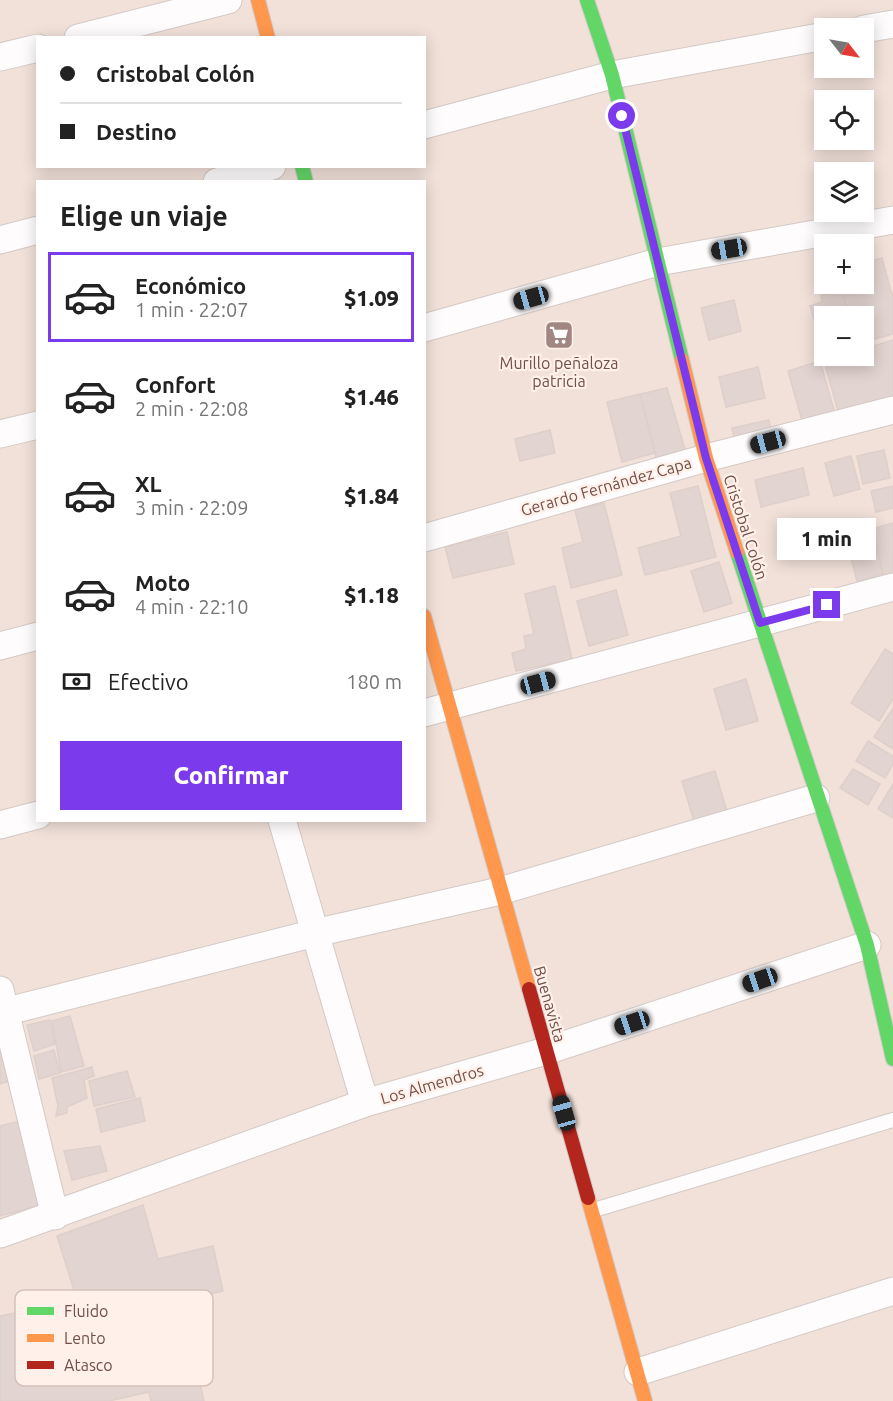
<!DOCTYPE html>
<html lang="es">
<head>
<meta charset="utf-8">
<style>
	:root { --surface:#fff; --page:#f6f6f6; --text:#222; --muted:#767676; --line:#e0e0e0; --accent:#7c3aed }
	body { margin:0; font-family:Ubuntu,sans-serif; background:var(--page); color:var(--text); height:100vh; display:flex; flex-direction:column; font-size:22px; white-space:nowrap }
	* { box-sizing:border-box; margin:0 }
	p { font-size:20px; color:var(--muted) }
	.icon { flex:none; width:33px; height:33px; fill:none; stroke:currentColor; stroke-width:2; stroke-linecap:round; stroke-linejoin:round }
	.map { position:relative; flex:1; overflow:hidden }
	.panel { position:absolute; left:36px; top:180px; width:390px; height:642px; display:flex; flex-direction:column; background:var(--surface); border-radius:0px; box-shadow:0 3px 15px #0003 }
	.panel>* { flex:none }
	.guide { position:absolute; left:36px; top:36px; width:390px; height:132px; border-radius:0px; box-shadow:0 3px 15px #0003; display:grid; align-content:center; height:132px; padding:0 24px; background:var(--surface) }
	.needle { width:39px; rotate:121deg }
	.buttons { position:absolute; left:814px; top:18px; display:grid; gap:12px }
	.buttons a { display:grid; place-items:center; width:60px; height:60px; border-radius:0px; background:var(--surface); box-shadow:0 3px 15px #0003; font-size:30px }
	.end { position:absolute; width:27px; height:27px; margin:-14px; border:8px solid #7c3aed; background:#fff; box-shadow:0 0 0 3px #fff }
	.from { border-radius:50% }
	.bubble { position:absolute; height:42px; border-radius:0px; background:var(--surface); box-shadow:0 3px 15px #0003; font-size:20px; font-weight:800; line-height:42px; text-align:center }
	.car { position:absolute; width:18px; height:36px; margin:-18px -9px; border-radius:8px; box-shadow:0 0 4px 2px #0007; background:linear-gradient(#222 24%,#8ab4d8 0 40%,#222 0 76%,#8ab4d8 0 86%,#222 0) }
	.guide b { display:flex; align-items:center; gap:21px; height:57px; font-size:22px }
	.guide b+b { border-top:2px solid var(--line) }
	.guide i { width:15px; height:15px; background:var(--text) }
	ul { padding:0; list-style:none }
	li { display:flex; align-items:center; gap:18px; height:90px; margin:0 12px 9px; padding:0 12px; border:3px solid transparent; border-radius:0px }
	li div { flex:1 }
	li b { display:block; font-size:22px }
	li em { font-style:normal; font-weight:800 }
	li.on { border-color:var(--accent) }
	li>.icon { width:54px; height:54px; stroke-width:1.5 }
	h2 { padding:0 24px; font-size:27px; line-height:72px }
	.pay { display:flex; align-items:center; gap:15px; height:66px; padding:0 24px; font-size:22px }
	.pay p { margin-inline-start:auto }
	.cta { display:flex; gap:12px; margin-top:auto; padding:12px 24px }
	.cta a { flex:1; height:69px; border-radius:0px; background:var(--accent); color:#fff; font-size:24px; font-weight:800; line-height:69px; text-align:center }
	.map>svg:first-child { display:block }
</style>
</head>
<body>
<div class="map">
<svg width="893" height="1401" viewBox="0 0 893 1401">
	<rect width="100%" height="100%" fill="#f6ede9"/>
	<path fill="#f1e1d9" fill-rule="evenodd" d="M 0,0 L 893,0 L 893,1401 L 0,1401 ZM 825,28 L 864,28 L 864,68 L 825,68 ZM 38,38 L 424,38 L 424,166 L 38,166 ZM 825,100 L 864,100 L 864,140 L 825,140 ZM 825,172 L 864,172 L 864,212 L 825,212 ZM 38,182 L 424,182 L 424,820 L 38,820 ZM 825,244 L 864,244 L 864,284 L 825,284 ZM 825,316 L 864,316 L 864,356 L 825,356 Z"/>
	<g fill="#e2d4d0" stroke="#decfcb" stroke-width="1.5">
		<path d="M 882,258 L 893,298 L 893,334 L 864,342 L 864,316 L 849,316 L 840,284 L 864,284 L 864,263 Z"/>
		<path d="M 842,291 L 849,316 L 825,316 L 825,321 L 815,323 L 810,306 L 822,302 L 821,295 Z"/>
		<path d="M 734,300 L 741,331 L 709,340 L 701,308 Z"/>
		<path d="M 893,340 L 893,397 L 839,414 L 824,361 L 842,356 L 864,356 L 864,349 Z"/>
		<path d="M 820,361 L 835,414 L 803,424 L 788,371 Z"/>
		<path d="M 758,367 L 765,398 L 726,407 L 719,377 Z"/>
		<path d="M 667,388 L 686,453 L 657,461 L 640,394 Z"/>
		<path d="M 640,394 L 655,453 L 622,462 L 607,402 Z"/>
		<path d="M 769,420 L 772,435 L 735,442 L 732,428 Z"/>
		<path d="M 550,430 L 555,453 L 520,461 L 515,439 Z"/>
		<path d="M 884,450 L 890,478 L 863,484 L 857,456 Z"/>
		<path d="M 851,456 L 860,489 L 834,496 L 825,463 Z"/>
		<path d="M 803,468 L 809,495 L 761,507 L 755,480 Z"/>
		<path d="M 698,486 L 716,557 L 645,575 L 638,548 L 681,536 L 670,493 Z"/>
		<path d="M 893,486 L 893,508 L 876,512 L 871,491 Z"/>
		<path d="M 604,503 L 622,575 L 571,588 L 562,548 L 583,542 L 575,510 Z"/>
		<path d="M 893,523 L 893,575 L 884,578 L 872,529 Z"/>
		<path d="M 871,524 L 883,574 L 857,581 L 844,531 Z"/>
		<path d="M 507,532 L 514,564 L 453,578 L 445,547 Z"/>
		<path d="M 719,562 L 732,603 L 704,612 L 691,571 Z"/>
		<path d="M 555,586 L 572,659 L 516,671 L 512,653 L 526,649 L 524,636 L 534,634 L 525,594 Z"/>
		<path d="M 616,590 L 628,635 L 589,646 L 577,601 Z"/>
		<path d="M 885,649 L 893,654 L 893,699 L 879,721 L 851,703 Z"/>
		<path d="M 746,679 L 758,721 L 726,730 L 714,689 Z"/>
		<path d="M 893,708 L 893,749 L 874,737 Z"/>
		<path d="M 868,741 L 893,756 L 893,764 L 885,778 L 856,761 Z"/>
		<path d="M 853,769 L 880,784 L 868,805 L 840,788 Z"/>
		<path d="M 715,771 L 729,818 L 696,828 L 682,781 Z"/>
		<path d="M 893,784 L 893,818 L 878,809 Z"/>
		<path d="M 70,1016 L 84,1066 L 61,1072 L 52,1021 Z"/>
		<path d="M 50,1020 L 55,1044 L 34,1051 L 27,1025 Z"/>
		<path d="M 0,1044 L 10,1081 L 0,1084 Z"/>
		<path d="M 54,1050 L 60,1073 L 39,1079 L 34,1056 Z"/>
		<path d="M 92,1067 L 94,1076 L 84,1080 L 87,1098 L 67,1107 L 67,1113 L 56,1116 L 58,1106 L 52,1078 Z"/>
		<path d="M 127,1071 L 135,1097 L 94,1106 L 89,1081 Z"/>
		<path d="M 140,1098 L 145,1121 L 101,1132 L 96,1109 Z"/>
		<path d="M 28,1119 L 46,1204 L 0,1216 L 0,1126 Z"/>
		<path d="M 100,1146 L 107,1171 L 72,1180 L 64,1151 Z"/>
		<path d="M 143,1205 L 158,1259 L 213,1246 L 223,1291 L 181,1301 L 204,1401 L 151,1401 L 149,1392 L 109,1401 L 0,1401 L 0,1316 L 19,1312 L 31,1342 L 71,1332 L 57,1296 L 74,1290 L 57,1236 Z"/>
	</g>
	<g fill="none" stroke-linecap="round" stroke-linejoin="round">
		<g stroke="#d4c9c6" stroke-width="16">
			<path id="lane" d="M 594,1210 L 893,1120"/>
		</g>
		<g stroke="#d4c9c6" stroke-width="29">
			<g id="street">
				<path d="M 864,29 L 893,24"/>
				<path d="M 78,38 L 228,0"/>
				<path d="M 0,57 L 38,48"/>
				<path d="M 424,125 L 612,75 L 825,36"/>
				<path d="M 217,182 L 272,166"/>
				<path d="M 0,240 L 38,230"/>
				<path d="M 424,328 L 658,262 L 893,220"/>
				<path d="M 0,434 L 38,425"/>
				<path d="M 424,538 L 706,458 L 893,410"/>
				<path d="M 0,646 L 38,636"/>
				<path d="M 424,713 L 893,587"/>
				<path d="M 282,820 L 365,1103"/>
				<path d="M 0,825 L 38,815"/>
				<path d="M 0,990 L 55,1216"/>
				<path d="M 0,1013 L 315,933 L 500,891 L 816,798"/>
				<path d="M 0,1234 L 365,1103 L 546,1051 L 867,945"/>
				<path d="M 638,1372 L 893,1291"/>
			</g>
		</g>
		<g stroke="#d4c8c6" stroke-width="16">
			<g id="fast">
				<path d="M 587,0 L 612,75 L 682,360"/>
				<path d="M 302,166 L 306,182"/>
				<path d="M 737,552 L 867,945 L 893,1059"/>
			</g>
		</g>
		<g stroke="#d4c8c6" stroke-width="16">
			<g id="slow">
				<path d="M 258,0 L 268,38"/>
				<path d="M 682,360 L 706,458 L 737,552"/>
				<path d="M 424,616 L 529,989"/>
				<path d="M 588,1198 L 645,1401"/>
			</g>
		</g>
		<g stroke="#d4c8c6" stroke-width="16">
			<path id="jam" d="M 529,989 L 588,1198"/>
		</g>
		<use href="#lane" stroke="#fefcfc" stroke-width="14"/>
		<use href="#street" stroke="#fefcfc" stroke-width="27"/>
		<use href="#fast" stroke="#63d668" stroke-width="14"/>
		<use href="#slow" stroke="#ff974d" stroke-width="14"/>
		<use href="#jam" stroke="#b3261e" stroke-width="14"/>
	</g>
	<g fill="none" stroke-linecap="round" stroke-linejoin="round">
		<path stroke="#7c3aed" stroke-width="8" d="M 622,116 L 706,458 L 760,623 L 827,605"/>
	</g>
	<defs>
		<g id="supermarket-square" transform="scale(1.5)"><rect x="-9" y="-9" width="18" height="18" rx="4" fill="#a18682" stroke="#fff1e9"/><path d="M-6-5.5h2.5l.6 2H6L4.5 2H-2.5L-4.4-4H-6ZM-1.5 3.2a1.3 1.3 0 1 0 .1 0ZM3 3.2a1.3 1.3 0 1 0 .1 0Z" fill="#fff"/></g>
	</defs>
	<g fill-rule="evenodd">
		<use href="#supermarket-square" x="559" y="335"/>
	</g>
	<g text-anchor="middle" stroke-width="4.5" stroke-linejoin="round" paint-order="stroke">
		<g font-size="16" fill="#734f4a" stroke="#fff1e9">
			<text x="559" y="369">Murillo peñaloza<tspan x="559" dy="18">patricia</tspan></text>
		</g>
		<g font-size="16" fill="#734f4a" stroke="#fff1e9">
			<text transform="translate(606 486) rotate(-16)" y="6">Gerardo Fernández Capa</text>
			<text transform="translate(746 527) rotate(72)" y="6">Cristobal Colón</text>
			<text transform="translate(550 1004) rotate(74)" y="6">Buenavista</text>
			<text transform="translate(432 1084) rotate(-16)" y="6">Los Almendros</text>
		</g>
	</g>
	<rect x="15" y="1290" width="198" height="96" rx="9" fill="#fff1e9" stroke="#d5c0b9" stroke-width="1.5"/>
	<rect x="27" y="1307" width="27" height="8" fill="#63d668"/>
	<rect x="27" y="1334" width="27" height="8" fill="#ff974d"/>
	<rect x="27" y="1361" width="27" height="8" fill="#b3261e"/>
	<g font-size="16" fill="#734f4a">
		<text x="64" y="1317">Fluido</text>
		<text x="64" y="1344">Lento</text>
		<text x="64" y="1371">Atasco</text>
	</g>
</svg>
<div class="buttons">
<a><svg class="needle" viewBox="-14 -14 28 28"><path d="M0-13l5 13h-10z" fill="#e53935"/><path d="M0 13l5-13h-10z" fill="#767676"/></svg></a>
<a><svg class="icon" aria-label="locate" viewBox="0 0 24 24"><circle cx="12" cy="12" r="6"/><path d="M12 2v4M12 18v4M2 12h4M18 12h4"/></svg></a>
<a><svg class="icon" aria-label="layers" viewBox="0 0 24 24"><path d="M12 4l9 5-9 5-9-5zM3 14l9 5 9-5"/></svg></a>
<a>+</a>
<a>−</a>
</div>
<i class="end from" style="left:622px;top:116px"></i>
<i class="end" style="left:827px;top:605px"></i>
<div class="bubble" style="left:777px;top:518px;width:99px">1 min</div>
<i class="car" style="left:729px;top:249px;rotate:260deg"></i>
<i class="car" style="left:531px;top:298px;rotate:254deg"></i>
<i class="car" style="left:768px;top:442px;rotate:255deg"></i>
<i class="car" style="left:538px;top:683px;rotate:75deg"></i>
<i class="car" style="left:760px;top:980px;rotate:251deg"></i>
<i class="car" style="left:632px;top:1023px;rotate:252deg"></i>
<i class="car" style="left:564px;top:1113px;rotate:344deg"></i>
<div class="guide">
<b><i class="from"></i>Cristobal Colón</b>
<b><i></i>Destino</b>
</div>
<section class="panel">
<h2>Elige un viaje</h2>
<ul>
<li class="on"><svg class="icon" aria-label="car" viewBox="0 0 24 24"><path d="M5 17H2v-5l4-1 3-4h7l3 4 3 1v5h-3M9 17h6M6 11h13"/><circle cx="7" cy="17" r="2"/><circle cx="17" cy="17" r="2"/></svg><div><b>Económico</b><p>1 min · 22:07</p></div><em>$1.09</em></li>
<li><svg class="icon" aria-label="car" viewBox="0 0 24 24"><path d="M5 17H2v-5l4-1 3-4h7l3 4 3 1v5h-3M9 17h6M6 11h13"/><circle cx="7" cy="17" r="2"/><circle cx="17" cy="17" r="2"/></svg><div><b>Confort</b><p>2 min · 22:08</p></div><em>$1.46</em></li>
<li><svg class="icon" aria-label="car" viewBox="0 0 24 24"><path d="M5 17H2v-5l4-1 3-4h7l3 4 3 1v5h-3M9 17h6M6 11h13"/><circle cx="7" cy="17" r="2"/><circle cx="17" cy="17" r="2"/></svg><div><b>XL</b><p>3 min · 22:09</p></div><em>$1.84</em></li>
<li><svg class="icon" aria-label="car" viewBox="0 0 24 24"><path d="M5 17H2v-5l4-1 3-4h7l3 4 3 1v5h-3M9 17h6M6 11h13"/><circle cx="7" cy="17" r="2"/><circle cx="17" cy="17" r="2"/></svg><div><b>Moto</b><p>4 min · 22:10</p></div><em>$1.18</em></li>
</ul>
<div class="pay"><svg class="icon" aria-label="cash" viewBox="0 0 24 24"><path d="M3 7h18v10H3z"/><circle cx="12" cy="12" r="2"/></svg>Efectivo<p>180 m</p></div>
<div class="cta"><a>Confirmar</a></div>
</section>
</div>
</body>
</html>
